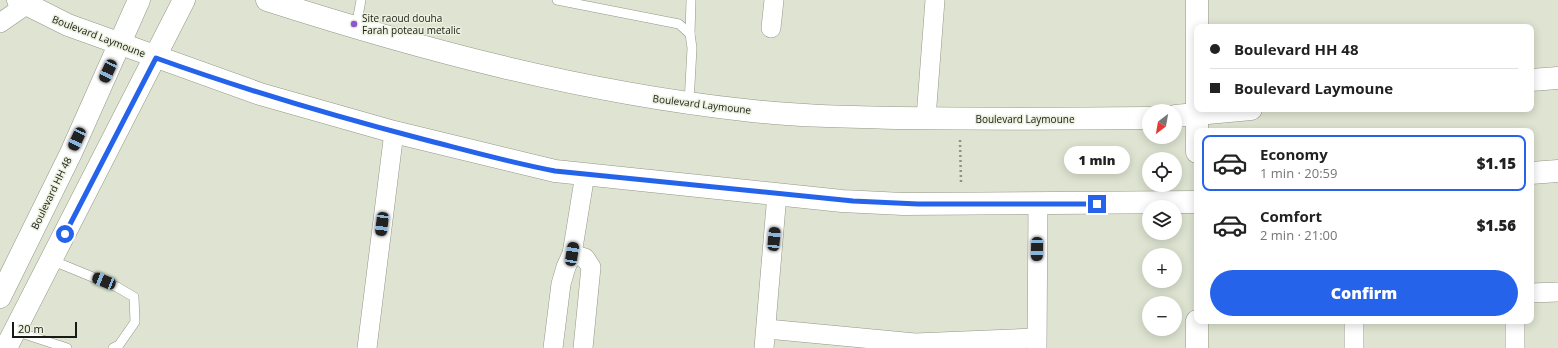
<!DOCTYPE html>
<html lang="en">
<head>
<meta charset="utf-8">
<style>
	:root { --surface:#fff; --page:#f2f2f2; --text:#222; --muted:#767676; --line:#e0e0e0; --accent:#2563eb }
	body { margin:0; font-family:"Open Sans",sans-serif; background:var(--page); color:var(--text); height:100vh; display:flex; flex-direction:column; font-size:15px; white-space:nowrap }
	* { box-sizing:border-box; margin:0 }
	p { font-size:13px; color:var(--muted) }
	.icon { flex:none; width:22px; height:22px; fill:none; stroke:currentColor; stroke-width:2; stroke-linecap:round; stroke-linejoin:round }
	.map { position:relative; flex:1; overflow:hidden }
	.details { position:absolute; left:1194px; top:128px; width:340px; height:196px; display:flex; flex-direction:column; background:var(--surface); border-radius:8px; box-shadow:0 2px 10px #0003 }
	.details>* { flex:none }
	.hud { position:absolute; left:1194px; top:24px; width:340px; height:88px; border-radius:8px; box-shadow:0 2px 10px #0003; display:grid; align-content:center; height:88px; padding:0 16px; background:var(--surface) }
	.needle { width:26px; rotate:211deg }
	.buttons { position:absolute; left:1142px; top:104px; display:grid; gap:8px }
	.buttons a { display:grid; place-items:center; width:40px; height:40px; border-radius:50%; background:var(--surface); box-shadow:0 2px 10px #0003; font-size:20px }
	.scale { position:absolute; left:12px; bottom:10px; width:65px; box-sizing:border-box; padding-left:4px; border:2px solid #181a14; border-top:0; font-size:11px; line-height:14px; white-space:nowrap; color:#181a14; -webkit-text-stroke:3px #ebf1de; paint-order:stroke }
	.end { position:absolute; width:18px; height:18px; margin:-9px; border:5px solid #2563eb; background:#fff; box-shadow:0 0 0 2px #fff }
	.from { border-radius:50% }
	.bubble { position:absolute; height:28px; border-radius:14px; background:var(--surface); box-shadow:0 2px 10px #0003; font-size:13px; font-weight:800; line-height:28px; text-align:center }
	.car { position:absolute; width:12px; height:24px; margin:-12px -6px; border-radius:5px; box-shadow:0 0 3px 1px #0007; background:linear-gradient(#222 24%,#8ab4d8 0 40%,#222 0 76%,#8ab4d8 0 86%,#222 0) }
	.hud b { display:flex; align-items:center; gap:14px; height:38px; font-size:15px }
	.hud b+b { border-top:1px solid var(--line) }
	.hud i { width:10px; height:10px; background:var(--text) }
	ul { padding:7px 0 0; list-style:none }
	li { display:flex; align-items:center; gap:12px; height:56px; margin:0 8px 6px; padding:0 8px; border:2px solid transparent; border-radius:8px }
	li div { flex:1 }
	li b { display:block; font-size:15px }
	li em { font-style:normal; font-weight:800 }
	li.on { border-color:var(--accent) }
	li>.icon { width:36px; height:36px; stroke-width:1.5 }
	.cta { display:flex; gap:8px; margin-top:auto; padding:8px 16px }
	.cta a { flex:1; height:46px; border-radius:24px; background:var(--accent); color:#fff; font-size:16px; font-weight:800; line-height:46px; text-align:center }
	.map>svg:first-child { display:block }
</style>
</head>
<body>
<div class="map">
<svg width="1558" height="348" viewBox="0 0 1558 348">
	<rect width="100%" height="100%" fill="#dee4d1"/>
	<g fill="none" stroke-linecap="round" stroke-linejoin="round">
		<g stroke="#929786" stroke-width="10">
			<g id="lane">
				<path d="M 557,0 L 679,24 L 690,34 L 692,48 L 689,103"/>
				<path d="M 356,27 L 361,0"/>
				<path d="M 690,34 L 691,0"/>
				<path d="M 51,260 L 117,287 L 134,297 L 135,322 L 119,345 L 113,348"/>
				<path d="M 15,331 L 67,348"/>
			</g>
		</g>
		<g stroke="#929786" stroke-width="20">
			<g id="street">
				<path d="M 0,23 L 26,5"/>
				<path d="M 771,28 L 774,0"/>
				<path d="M 926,118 L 935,0"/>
				<path d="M 572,254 L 585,258 L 591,267 L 583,348"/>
				<path d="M 1531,293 L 1558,292"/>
				<path d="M 1354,321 L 1354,348"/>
				<path d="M 1515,321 L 1515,348"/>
				<path d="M 767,329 L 915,343 L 1036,338"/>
				<path d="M 367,348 L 394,132"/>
				<path d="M 553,348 L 561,284 L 566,267 L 572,254 L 585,174"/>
				<path d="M 764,348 L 777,194"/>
				<path d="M 1037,348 L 1038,205"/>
			</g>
		</g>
		<g stroke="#929786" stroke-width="23">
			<g id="secondary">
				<path d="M 18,0 L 68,25 L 260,94 L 394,132 L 555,171 L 842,201 L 903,204 L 1197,202"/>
				<path d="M 267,0 C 423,50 581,92 744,110 C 795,116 846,117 897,118 C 981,119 1065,119 1149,118"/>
				<path d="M 1197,0 L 1197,152"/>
				<path d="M 1531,80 L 1558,78"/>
				<path d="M 1175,116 L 1251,109"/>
				<path d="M 1531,173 L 1558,171"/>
				<path d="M 0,297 L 71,153 L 139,0"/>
				<path d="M 6,348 L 184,0"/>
				<path d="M 1197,348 L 1197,321"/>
			</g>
		</g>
		<path stroke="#8d9284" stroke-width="2.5" stroke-dasharray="2 3" stroke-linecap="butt" d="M 960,140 L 961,183"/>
		<use href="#lane" stroke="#fff" stroke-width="9"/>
		<use href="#street" stroke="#fff" stroke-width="19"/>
		<use href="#secondary" stroke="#fff" stroke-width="22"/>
	</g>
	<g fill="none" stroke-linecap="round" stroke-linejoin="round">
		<path stroke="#2563eb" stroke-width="5" d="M 65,234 L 156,58 C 245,90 334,116 426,140 C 469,151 512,163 555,171 L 853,201 L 918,204 L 1097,204"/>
	</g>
	<circle fill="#8d59d1" stroke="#ebf1de" stroke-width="1.5" cx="354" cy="24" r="4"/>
	<g text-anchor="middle" stroke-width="3" stroke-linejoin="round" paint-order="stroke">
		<g font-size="10" fill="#181a14" stroke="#ebf1de" text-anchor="start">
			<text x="362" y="22">Site raoud douha<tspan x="362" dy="12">Farah poteau metalic</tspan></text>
		</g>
		<g font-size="10" fill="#181a14" stroke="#ebf1de">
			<text transform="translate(99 36) rotate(21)" y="4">Boulevard Laymoune</text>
			<text transform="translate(702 104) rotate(7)" y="4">Boulevard Laymoune</text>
			<text x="1025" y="123">Boulevard Laymoune</text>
			<text transform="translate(51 193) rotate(-64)" y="4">Boulevard HH 48</text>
		</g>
	</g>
</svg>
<div class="buttons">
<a><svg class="needle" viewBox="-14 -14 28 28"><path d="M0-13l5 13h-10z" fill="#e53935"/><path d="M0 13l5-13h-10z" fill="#767676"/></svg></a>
<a><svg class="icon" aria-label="locate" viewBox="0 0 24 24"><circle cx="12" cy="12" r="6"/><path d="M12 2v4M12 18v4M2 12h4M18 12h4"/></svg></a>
<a><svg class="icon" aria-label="layers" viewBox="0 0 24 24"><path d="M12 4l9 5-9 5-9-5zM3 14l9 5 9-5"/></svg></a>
<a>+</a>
<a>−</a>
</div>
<div class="scale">20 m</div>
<i class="end from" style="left:65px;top:234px"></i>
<i class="end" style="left:1097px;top:204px"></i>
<div class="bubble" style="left:1064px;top:146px;width:66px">1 min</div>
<i class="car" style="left:108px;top:71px;rotate:205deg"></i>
<i class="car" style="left:77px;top:139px;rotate:205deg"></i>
<i class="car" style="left:382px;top:224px;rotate:187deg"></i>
<i class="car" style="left:774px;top:239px;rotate:5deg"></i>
<i class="car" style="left:1037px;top:249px;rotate:181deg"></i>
<i class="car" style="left:572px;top:254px;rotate:9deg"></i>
<i class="car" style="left:104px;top:281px;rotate:292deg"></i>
<div class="hud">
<b><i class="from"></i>Boulevard HH 48</b>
<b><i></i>Boulevard Laymoune</b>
</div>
<section class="details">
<ul>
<li class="on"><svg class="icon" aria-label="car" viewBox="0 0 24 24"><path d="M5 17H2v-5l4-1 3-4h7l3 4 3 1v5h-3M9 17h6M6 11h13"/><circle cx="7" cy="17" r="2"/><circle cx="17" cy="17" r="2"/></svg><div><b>Economy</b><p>1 min · 20:59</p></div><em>$1.15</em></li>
<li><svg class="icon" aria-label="car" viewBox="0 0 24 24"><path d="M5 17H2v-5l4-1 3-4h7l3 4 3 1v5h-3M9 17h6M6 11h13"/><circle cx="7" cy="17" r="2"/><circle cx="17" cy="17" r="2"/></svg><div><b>Comfort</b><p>2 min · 21:00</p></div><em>$1.56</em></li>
</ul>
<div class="cta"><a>Confirm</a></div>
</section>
</div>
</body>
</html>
